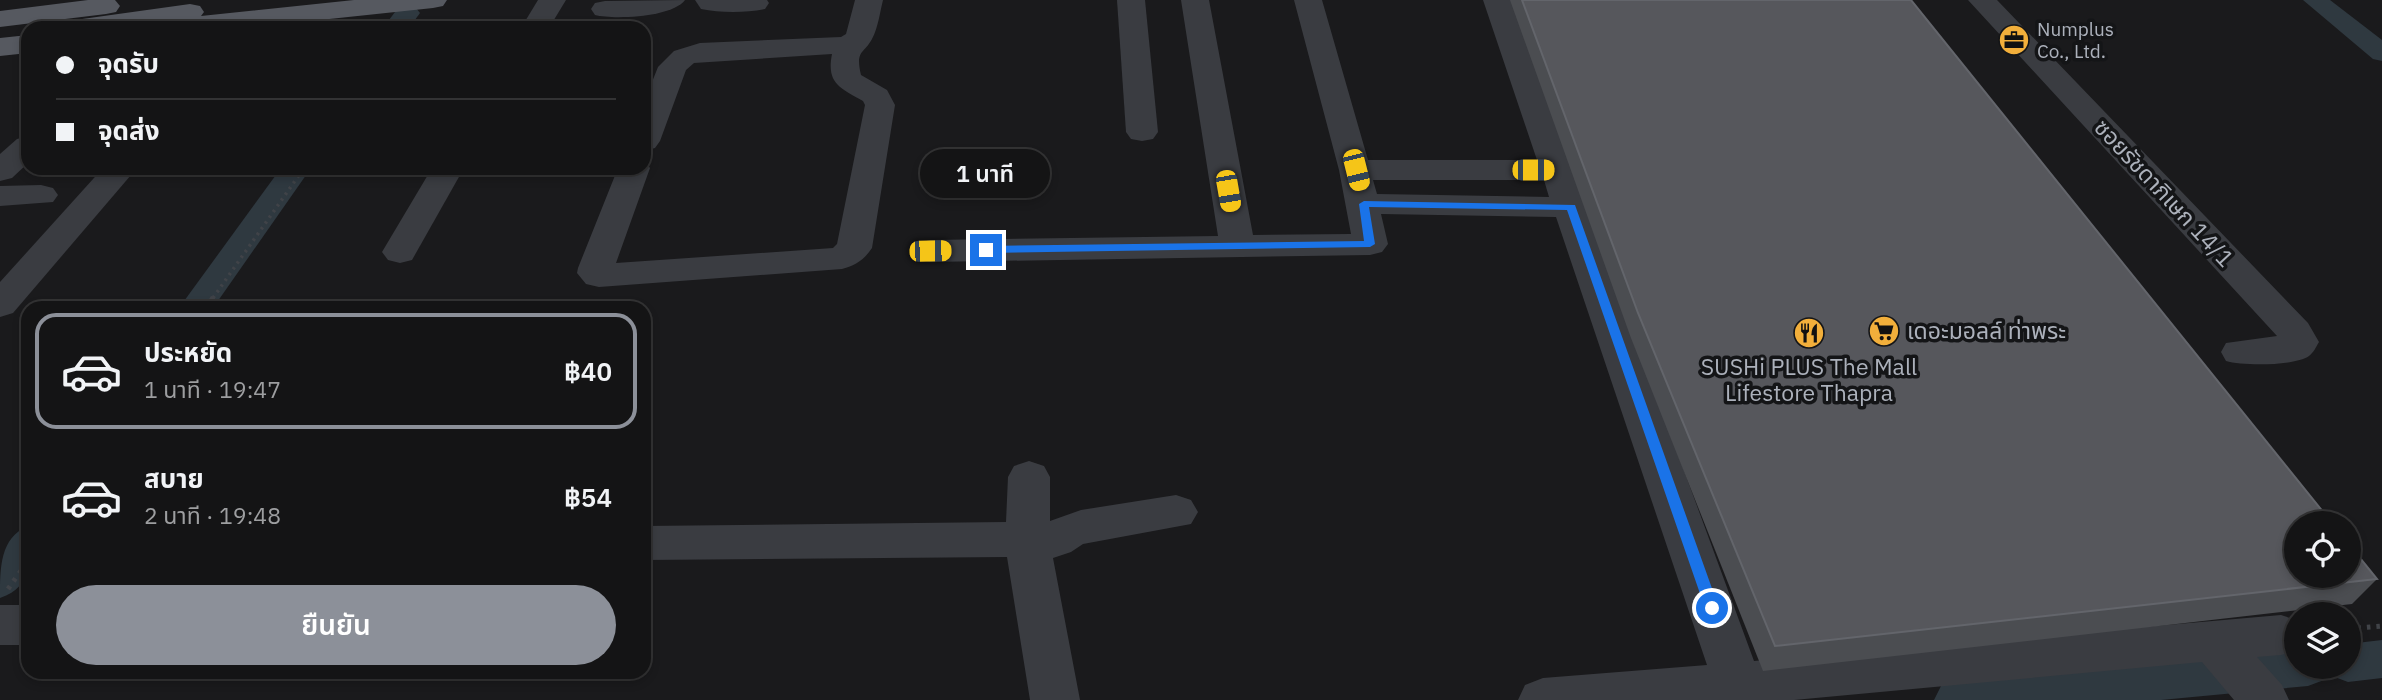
<!DOCTYPE html>
<html lang="th">
<head>
<meta charset="utf-8">
<style>
	:root { --surface:#141415; --page:#1d1d1e; --text:#f1f3f6; --muted:#9d9ea0; --line:#333334; --accent:#8c9099 }
	body { margin:0; font-family:"IBM Plex Sans","Noto Sans Thai",sans-serif; background:var(--page); color:var(--text); height:100vh; display:flex; flex-direction:column; font-size:26px; white-space:nowrap }
	* { box-sizing:border-box; margin:0 }
	p { font-size:23px; color:var(--muted) }
	.icon { flex:none; width:38px; height:38px; fill:none; stroke:currentColor; stroke-width:2; stroke-linecap:round; stroke-linejoin:round }
	.map { position:relative; flex:1; overflow:hidden }
	.drawer { position:absolute; left:21px; top:301px; width:630px; height:378px; display:flex; flex-direction:column; background:var(--surface); border-radius:21px; box-shadow:0 4px 10px #0003,0 0 0 2px var(--line) }
	.drawer>* { flex:none }
	.banner { position:absolute; left:21px; top:21px; width:630px; height:154px; border-radius:21px; box-shadow:0 4px 10px #0003,0 0 0 2px var(--line); display:grid; align-content:center; height:154px; padding:0 35px; background:var(--surface) }
	.fabs { position:absolute; left:2284px; top:511px; display:grid; gap:14px }
	.fabs a { display:grid; place-items:center; width:77px; height:77px; border-radius:50%; background:var(--surface); box-shadow:0 4px 10px #0003,0 0 0 2px var(--line); font-size:35px }
	.end { position:absolute; width:32px; height:32px; margin:-16px; border:9px solid #1a73e8; background:#fff; box-shadow:0 0 0 4px #fff }
	.from { border-radius:50% }
	.bubble { position:absolute; height:49px; border-radius:24px; background:var(--surface); box-shadow:0 4px 10px #0003,0 0 0 2px var(--line); font-size:23px; font-weight:600; line-height:49px; text-align:center }
	.car { position:absolute; width:21px; height:42px; margin:-21px -10px; border-radius:9px; box-shadow:0 0 5px 2px #0007; background:linear-gradient(#f5c518 24%,#345 0 40%,#f5c518 0 76%,#345 0 86%,#f5c518 0) }
	.banner b { display:flex; align-items:center; gap:24px; height:66px; font-size:26px }
	.banner b+b { border-top:2px solid var(--line) }
	.banner i { width:18px; height:18px; background:var(--text) }
	ul { padding:12px 0 0; list-style:none }
	li { display:flex; align-items:center; gap:21px; height:116px; margin:0 14px 10px; padding:0 21px; border:4px solid transparent; border-radius:21px }
	li div { flex:1 }
	li b { display:block; font-size:26px }
	li em { font-style:normal; font-weight:600 }
	li.active { border-color:var(--accent) }
	li>.icon { width:63px; height:63px; stroke-width:1.5 }
	.action { display:flex; gap:14px; margin-top:auto; padding:14px 35px }
	.action a { flex:1; height:80px; border-radius:42px; background:var(--accent); color:#fff; font-size:28px; font-weight:600; line-height:80px; text-align:center }
	.map>svg:first-child { display:block }
</style>
</head>
<body>
<div class="map">
<svg width="2382" height="700" viewBox="0 0 2382 700">
	<rect width="100%" height="100%" fill="#1a1a1c"/>
	<g fill="none" stroke-linecap="round" stroke-linejoin="round">
		<g fill="#2f3940" fill-rule="evenodd">
			<path d="M 2303,0 L 2330,0 L 2382,40 L 2382,61 L 2373,59 Z"/>
			<path d="M 407,5 L 416,8 L 420,13 L 409,28 L 383,28 L 398,8 Z"/>
			<path d="M 281,168 L 311,168 L 213,308 L 179,308 Z"/>
			<path d="M 28,526 C 28,557 36,586 0,598 C 0,567 0,538 28,526 Z"/>
			<path d="M 2382,640 L 2382,678 L 2348,682 L 2332,676 L 2329,669 L 2324,680 L 2308,686 L 2161,700 L 1934,700 L 1941,686 L 1957,680 L 2296,649 L 2296,667 L 2348,667 L 2348,644 Z"/>
		</g>
		<path stroke="#404348" stroke-width="3.5" stroke-dasharray="2.5 4.5" stroke-linecap="butt" d="M 213,298 L 304,168"/>
		<g stroke="#404348" stroke-width="5" stroke-dasharray="3.5 6" stroke-linecap="butt">
			<path d="M 206,308 L 214,296"/>
			<path d="M 8,589 L 28,561"/>
			<path d="M 2348,629 L 2382,626"/>
		</g>
		<g fill="#3a3c41" fill-rule="evenodd">
			<path d="M 538,0 L 566,0 L 549,28 L 521,28 Z"/>
			<path d="M 685,0 C 673,17 614,20 595,15 L 591,9 L 595,3 L 605,1 Z"/>
			<path d="M 695,0 L 767,0 L 769,3 L 765,9 C 746,13 720,13 701,9 Z"/>
			<path d="M 855,0 L 883,0 C 880,12 878,28 872,39 C 864,54 855,50 861,75 L 887,90 L 895,105 L 872,248 C 864,260 856,265 842,269 L 599,287 L 586,284 L 577,273 L 578,268 L 618,168 L 644,168 L 644,161 L 650,168 L 616,263 L 833,248 L 837,244 L 865,105 L 863,101 C 841,88 826,84 832,54 L 694,63 L 686,70 L 660,141 L 655,148 L 644,151 L 644,102 L 658,67 L 674,51 L 700,43 L 841,37 L 846,34 Z"/>
			<path d="M 1117,0 L 1145,0 L 1158,132 L 1153,139 L 1142,141 L 1131,139 L 1126,132 Z"/>
			<path d="M 1181,0 L 1209,0 L 1253,235 L 1351,234 L 1339,170 L 1294,0 L 1322,0 L 1368,160 L 1537,160 L 1483,0 L 1511,0 L 1754,661 L 2281,615 L 2296,620 L 2296,650 L 2281,655 L 2257,657 L 2282,685 L 2289,700 L 2234,700 L 2202,662 L 1794,700 L 1518,700 L 1525,685 L 1543,678 L 1707,665 L 1556,217 L 1381,214 L 1388,244 L 1382,252 L 1370,255 L 930,262 L 918,259 L 912,251 L 918,243 L 930,240 L 1218,236 ZM 1373,180 L 1544,180 L 1549,197 L 1377,194 Z"/>
			<path d="M 1968,0 L 1997,0 L 2308,323 L 2319,342 C 2316,347 2314,352 2309,356 C 2295,366 2243,366 2226,361 L 2221,352 L 2226,343 L 2277,336 Z"/>
			<path d="M 28,136 L 28,163 L 12,178 L 0,181 L 0,154 L 17,139 Z"/>
			<path d="M 103,168 L 137,168 L 13,313 L 0,317 L 0,282 Z"/>
			<path d="M 432,168 L 464,168 L 412,260 L 400,263 L 388,260 L 382,252 Z"/>
			<path d="M 41,185 L 53,188 L 58,195 L 53,202 L 0,206 L 0,186 Z"/>
			<path d="M 1029,461 L 1044,466 L 1050,477 L 1050,521 L 1081,510 L 1176,495 L 1191,500 L 1198,512 L 1191,524 L 1083,544 L 1071,552 L 1053,558 L 1080,700 L 1030,700 L 1007,557 L 644,560 L 644,526 L 1006,522 L 1008,477 L 1014,466 Z"/>
			<rect x="0" y="605" width="28" height="40"/>
		</g>
		<g fill="#565960" fill-rule="evenodd">
			<path d="M 88,0 L 115,0 L 120,6 L 116,12 L 106,14 L 0,27 L 0,11 Z"/>
			<path d="M 354,0 L 447,0 L 443,6 L 433,8 L 245,28 L 151,28 L 153,25 L 61,28 L 65,22 L 75,20 L 190,4 L 200,6 L 204,12 L 201,16 Z"/>
			<path d="M 28,35 L 28,53 L 0,56 L 0,38 Z"/>
		</g>
	</g>
	<path fill="#4b4d51" d="M 1510,0 L 1911,0 L 2377,579 L 2352,604 L 1763,671 L 1631,338 Z"/>
	<path fill="#56575c" stroke="#63656b" stroke-width="2" d="M 1522,0 L 1911,0 L 2332,523 L 2296,523 L 2296,576 L 2348,576 L 2348,543 L 2377,579 L 1775,646 L 1638,313 Z"/>
	<path fill="#1a73e8" d="M 1364,201 L 1575,205 L 1719,608 L 1717,612 L 1707,612 L 1705,608 L 1567,210 L 1369,207 L 1375,244 L 1370,247 L 986,253 L 980,250 L 986,246 L 1364,241 L 1359,204 Z"/>
	<defs>
		<g id="office-disc" transform="scale(1.575)"><circle r="9.5" fill="#f2af3b" stroke="#141517"/><path d="M-6-3h4V-5.5h4V-3h4V5H-6ZM-1-4.5V-3h2v-1.5ZM-6 0V1H6V0Z" fill="#111"/></g>
		<g id="supermarket-disc" transform="scale(1.575)"><circle r="9.5" fill="#f2af3b" stroke="#141517"/><path d="M-6-5.5h2.5l.6 2H6L4.5 2H-2.5L-4.4-4H-6ZM-1.5 3.2a1.3 1.3 0 1 0 .1 0ZM3 3.2a1.3 1.3 0 1 0 .1 0Z" fill="#111"/></g>
		<g id="restaurant-disc" transform="scale(1.575)"><circle r="9.5" fill="#f2af3b" stroke="#141517"/><path d="M-5-6h1v4h1v-4h1v4h1v-4h1v5L-1.5 .5V6h-2V.5L-5-1ZM5-6V6H3V1.5H1.5Q1.5-4 5-6Z" fill="#111"/></g>
	</defs>
	<g fill-rule="evenodd">
		<use href="#office-disc" x="2014" y="40"/>
		<use href="#supermarket-disc" x="1884" y="331"/>
		<use href="#restaurant-disc" x="1809" y="333"/>
	</g>
	<g text-anchor="middle" stroke-width="7" stroke-linejoin="round" paint-order="stroke">
		<g font-size="19" fill="#acb1bb" stroke="#141517" text-anchor="start">
			<text x="2037" y="36">Numplus<tspan x="2037" dy="22">Co., Ltd.</tspan></text>
		</g>
		<g font-size="23" fill="#acb1bb" stroke="#141517">
			<text transform="translate(2164 193) rotate(47)" y="8">ซอยรัชดาภิเษก 14/1</text>
		</g>
		<g font-size="23" fill="#acb1bb" stroke="#141517" text-anchor="start">
			<text x="1907" y="339">เดอะมอลล์ ท่าพระ</text>
			<text x="1809" y="375" text-anchor="middle">SUSHi PLUS The Mall<tspan x="1809" dy="26">Lifestore Thapra</tspan></text>
		</g>
	</g>
</svg>
<div class="fabs">
<a><svg class="icon" aria-label="locate" viewBox="0 0 24 24"><circle cx="12" cy="12" r="6"/><path d="M12 2v4M12 18v4M2 12h4M18 12h4"/></svg></a>
<a><svg class="icon" aria-label="layers" viewBox="0 0 24 24"><path d="M12 4l9 5-9 5-9-5zM3 14l9 5 9-5"/></svg></a>
</div>
<i class="end from" style="left:1712px;top:608px"></i>
<i class="end" style="left:986px;top:250px"></i>
<div class="bubble" style="left:920px;top:149px;width:130px">1 นาที</div>
<i class="car" style="left:1356px;top:170px;rotate:166deg"></i>
<i class="car" style="left:1533px;top:170px;rotate:90deg"></i>
<i class="car" style="left:1228px;top:191px;rotate:170deg"></i>
<i class="car" style="left:930px;top:251px;rotate:89deg"></i>
<div class="banner">
<b><i class="from"></i>จุดรับ</b>
<b><i></i>จุดส่ง</b>
</div>
<section class="drawer">
<ul>
<li class="active"><svg class="icon" aria-label="car" viewBox="0 0 24 24"><path d="M5 17H2v-5l4-1 3-4h7l3 4 3 1v5h-3M9 17h6M6 11h13"/><circle cx="7" cy="17" r="2"/><circle cx="17" cy="17" r="2"/></svg><div><b>ประหยัด</b><p>1 นาที · 19:47</p></div><em>฿40</em></li>
<li><svg class="icon" aria-label="car" viewBox="0 0 24 24"><path d="M5 17H2v-5l4-1 3-4h7l3 4 3 1v5h-3M9 17h6M6 11h13"/><circle cx="7" cy="17" r="2"/><circle cx="17" cy="17" r="2"/></svg><div><b>สบาย</b><p>2 นาที · 19:48</p></div><em>฿54</em></li>
</ul>
<div class="action"><a>ยืนยัน</a></div>
</section>
</div>
</body>
</html>
